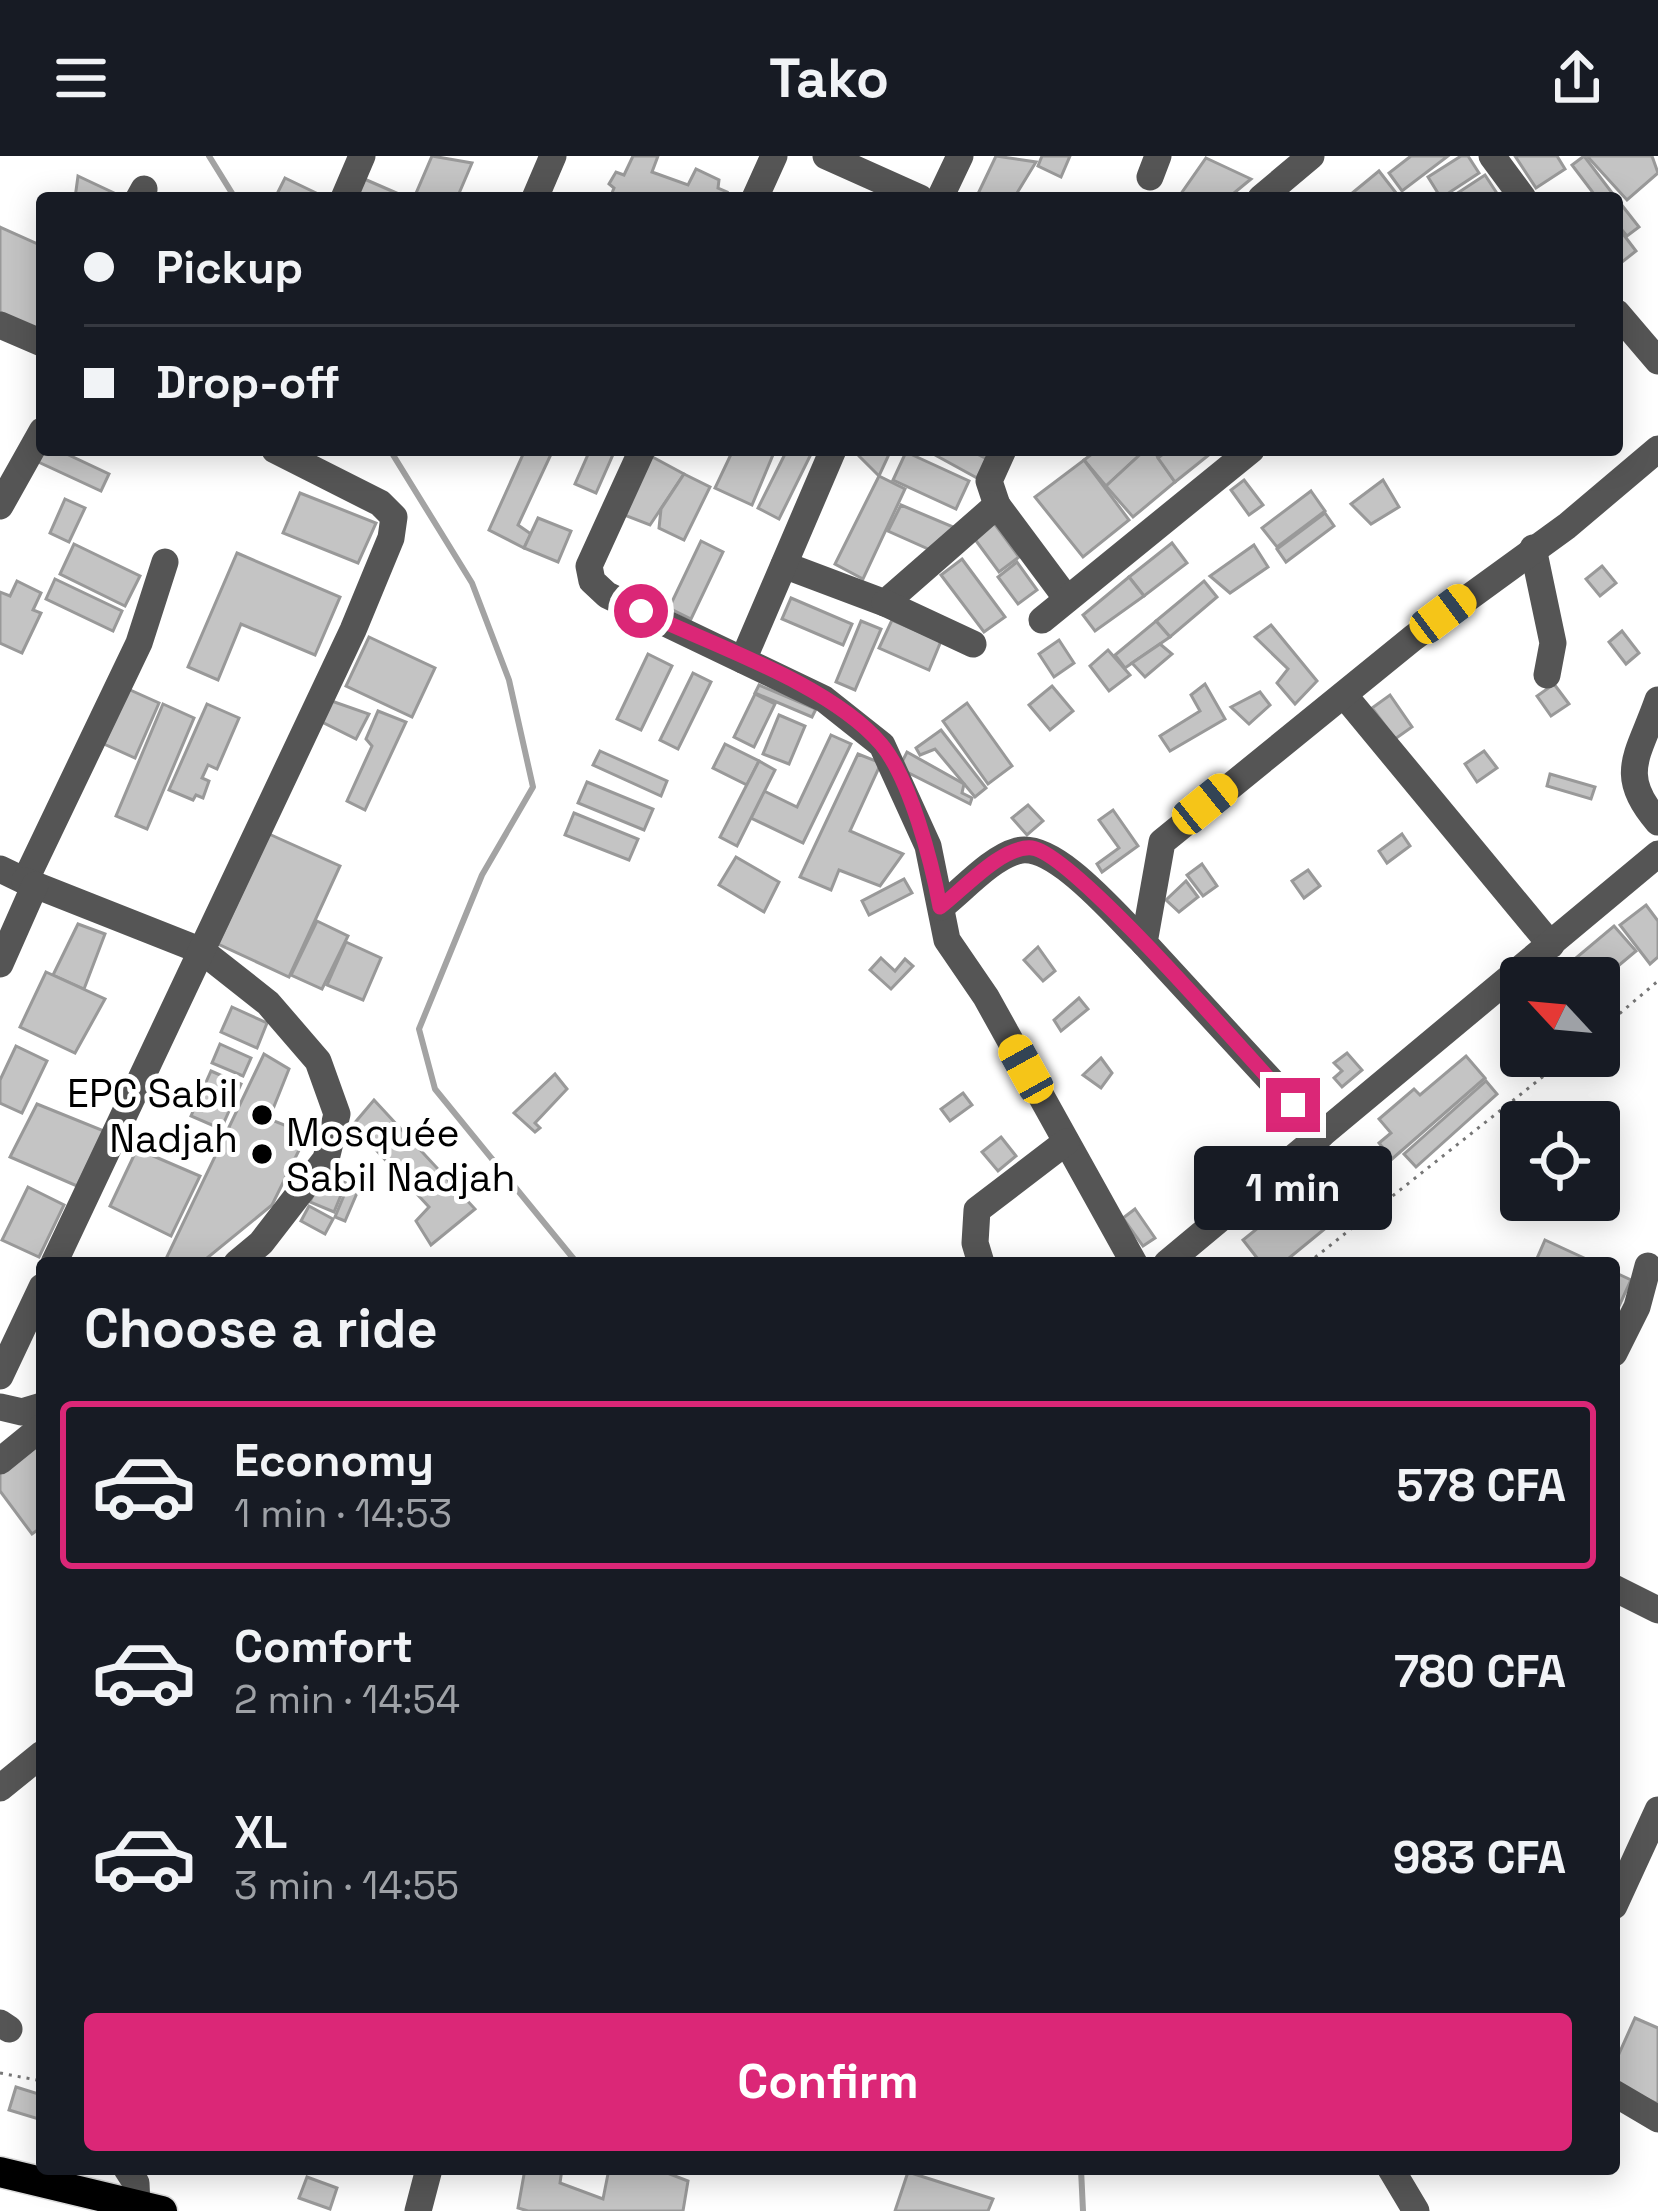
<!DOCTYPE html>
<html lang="en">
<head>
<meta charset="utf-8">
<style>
	:root { --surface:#171b24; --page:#20242c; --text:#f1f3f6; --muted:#9ea1a6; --line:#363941; --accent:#db2777 }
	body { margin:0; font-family:"Space Grotesk",sans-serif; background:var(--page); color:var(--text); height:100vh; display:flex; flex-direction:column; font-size:45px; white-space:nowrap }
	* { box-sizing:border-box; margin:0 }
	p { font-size:39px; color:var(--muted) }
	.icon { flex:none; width:66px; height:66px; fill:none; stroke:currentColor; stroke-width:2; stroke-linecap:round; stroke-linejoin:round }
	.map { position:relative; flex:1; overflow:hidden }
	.details { position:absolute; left:36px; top:1101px; width:1584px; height:918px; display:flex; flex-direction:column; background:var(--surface); border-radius:12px; box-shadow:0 6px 30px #0003 }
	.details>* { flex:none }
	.top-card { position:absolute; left:36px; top:36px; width:1587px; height:264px; border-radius:12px; box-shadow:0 6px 30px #0003; display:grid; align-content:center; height:264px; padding:0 48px; background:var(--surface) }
	.needle { width:78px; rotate:296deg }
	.fabs { position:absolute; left:1500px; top:801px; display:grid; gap:24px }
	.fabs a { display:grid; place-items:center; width:120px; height:120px; border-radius:12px; background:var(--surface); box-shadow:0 6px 30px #0003; font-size:60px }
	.end { position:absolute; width:54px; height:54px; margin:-27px; border:15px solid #db2777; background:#fff; box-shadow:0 0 0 6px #fff }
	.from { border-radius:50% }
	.bubble { position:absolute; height:84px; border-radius:12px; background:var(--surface); box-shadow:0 6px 30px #0003; font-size:39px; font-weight:600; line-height:84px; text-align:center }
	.car { position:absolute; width:36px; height:72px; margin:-36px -18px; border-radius:15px; box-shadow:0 0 9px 3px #0007; background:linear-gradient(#f5c518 24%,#345 0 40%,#f5c518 0 76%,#345 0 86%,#f5c518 0) }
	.top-card b { display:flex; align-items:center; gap:42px; height:114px; font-size:45px }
	.top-card b+b { border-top:3px solid var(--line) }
	.top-card i { width:30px; height:30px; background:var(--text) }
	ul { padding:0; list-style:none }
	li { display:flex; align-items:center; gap:36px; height:168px; margin:0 24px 18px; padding:0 24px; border:6px solid transparent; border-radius:12px }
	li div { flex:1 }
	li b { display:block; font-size:45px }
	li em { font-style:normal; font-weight:600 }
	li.selected { border-color:var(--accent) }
	li>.icon { width:108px; height:108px; stroke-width:1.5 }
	h2 { padding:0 48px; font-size:54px; line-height:144px }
	.cta { display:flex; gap:24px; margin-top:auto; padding:24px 48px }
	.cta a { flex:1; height:138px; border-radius:12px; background:var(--accent); color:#fff; font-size:48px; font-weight:600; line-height:138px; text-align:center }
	header { display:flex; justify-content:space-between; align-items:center; height:156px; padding:0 48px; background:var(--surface); font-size:54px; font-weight:600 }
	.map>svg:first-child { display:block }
</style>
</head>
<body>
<header><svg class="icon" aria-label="menu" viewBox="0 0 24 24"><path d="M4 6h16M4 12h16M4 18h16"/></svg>Tako<svg class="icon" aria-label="share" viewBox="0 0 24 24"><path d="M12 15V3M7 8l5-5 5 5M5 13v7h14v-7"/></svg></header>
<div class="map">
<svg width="1658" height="2055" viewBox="0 0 1658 2055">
	<rect width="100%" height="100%" fill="#fff"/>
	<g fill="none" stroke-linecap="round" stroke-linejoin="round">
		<g stroke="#a3a3a3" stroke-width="6">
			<path d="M 209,0 L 235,42"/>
			<path d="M 390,294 L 472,427 L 509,524 L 533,631 L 482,719 L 419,873 L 435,933 L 577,1107"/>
			<path d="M 1081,2013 L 1083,2055"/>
		</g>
	</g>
	<g fill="#c4c4c4" stroke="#999" stroke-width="3">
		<path d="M 432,0 L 472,7 L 457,42 L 414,42 Z"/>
		<path d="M 633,0 L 658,0 L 652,16 L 688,29 L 696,13 L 719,24 L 718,32 L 727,36 L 724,42 L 610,42 L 614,32 L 609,28 L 616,16 L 624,19 Z"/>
		<path d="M 996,0 L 1036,6 L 1014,42 L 976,42 Z"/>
		<path d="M 1042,0 L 1070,0 L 1061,21 L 1038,10 Z"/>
		<path d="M 1411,0 L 1448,0 L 1402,35 L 1389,17 Z"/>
		<path d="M 1461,0 L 1468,0 L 1479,17 L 1441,42 L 1428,21 Z"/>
		<path d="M 1515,0 L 1557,0 L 1565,13 L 1536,32 Z"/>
		<path d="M 1584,0 L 1616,42 L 1597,42 L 1572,9 Z"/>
		<path d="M 1587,0 L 1652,0 L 1658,17 L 1627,44 Z"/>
		<path d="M 1206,2 L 1251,23 L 1228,42 L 1178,42 Z"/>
		<path d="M 1379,15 L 1400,42 L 1354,42 L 1351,38 Z"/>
		<path d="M 1485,19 L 1500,42 L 1450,42 Z"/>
		<path d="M 78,20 L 114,37 L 112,42 L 75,42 Z"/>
		<path d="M 285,22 L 316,37 L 314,42 L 275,42 Z"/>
		<path d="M 362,22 L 408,42 L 354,42 Z"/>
		<path d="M 1617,43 L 1639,71 L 1627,80 L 1617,68 Z"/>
		<path d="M 1617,70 L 1636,95 L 1617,110 Z"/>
		<path d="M 0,71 L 42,90 L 42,175 L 0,156 Z"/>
		<path d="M 42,294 L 58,294 L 109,318 L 101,335 L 34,304 Z"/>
		<path d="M 525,294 L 553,294 L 518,369 L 531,378 L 524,392 L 489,374 Z"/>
		<path d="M 590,294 L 615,294 L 596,337 L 575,328 Z"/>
		<path d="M 733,294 L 775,294 L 752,349 L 715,332 Z"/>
		<path d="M 787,294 L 813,294 L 779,363 L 758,352 Z"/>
		<path d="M 862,294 L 891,294 L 879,320 L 859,300 Z"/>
		<path d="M 926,294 L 969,294 L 987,303 L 977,322 Z"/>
		<path d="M 1097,294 L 1145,294 L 1106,330 L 1084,304 Z"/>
		<path d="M 1145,294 L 1153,294 L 1175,326 L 1133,361 L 1106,330 Z"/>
		<path d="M 1168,294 L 1215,294 L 1175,326 L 1158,302 Z"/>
		<path d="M 906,296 L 969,325 L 956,353 L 893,324 Z"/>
		<path d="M 647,298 L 684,318 L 650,369 L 619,357 Z"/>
		<path d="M 1084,304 L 1129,364 L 1083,401 L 1035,341 Z"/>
		<path d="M 684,318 L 710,331 L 684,384 L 659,372 L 661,353 Z"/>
		<path d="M 879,320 L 905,333 L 863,423 L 835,408 Z"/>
		<path d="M 1244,324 L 1263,349 L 1249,359 L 1231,334 Z"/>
		<path d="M 1383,324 L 1399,351 L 1371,368 L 1351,348 Z"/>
		<path d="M 1311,335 L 1325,355 L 1277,391 L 1262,372 Z"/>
		<path d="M 300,337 L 376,367 L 358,407 L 283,377 Z"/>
		<path d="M 65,343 L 85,352 L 69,386 L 50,377 Z"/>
		<path d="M 901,349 L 958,373 L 935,396 L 888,375 Z"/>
		<path d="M 1325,357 L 1334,370 L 1286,406 L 1277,393 Z"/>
		<path d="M 538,362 L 571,375 L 558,406 L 524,392 Z"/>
		<path d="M 994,367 L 1019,401 L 999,416 L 974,382 Z"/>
		<path d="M 701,385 L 723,396 L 691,463 L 669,452 Z"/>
		<path d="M 1172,387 L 1187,407 L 1144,440 L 1129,421 Z"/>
		<path d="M 74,388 L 140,420 L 125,450 L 60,418 Z"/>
		<path d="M 1254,389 L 1268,411 L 1230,437 L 1210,420 Z"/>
		<path d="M 237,397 L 340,441 L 315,499 L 241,468 L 218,524 L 188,511 Z"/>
		<path d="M 962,403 L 1005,461 L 984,476 L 941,419 Z"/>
		<path d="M 1017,406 L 1037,434 L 1018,448 L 998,421 Z"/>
		<path d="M 1602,410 L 1616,427 L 1600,440 L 1586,423 Z"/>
		<path d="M 1129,421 L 1144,440 L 1095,475 L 1083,459 Z"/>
		<path d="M 55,423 L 122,455 L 113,475 L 46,443 Z"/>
		<path d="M 17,425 L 41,437 L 33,454 L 41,457 L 22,497 L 0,487 L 0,436 L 10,440 Z"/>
		<path d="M 1204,425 L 1217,441 L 1170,481 L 1156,465 Z"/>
		<path d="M 791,442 L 852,468 L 843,489 L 782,463 Z"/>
		<path d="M 892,464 L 941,485 L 929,514 L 879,492 Z"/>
		<path d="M 861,465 L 881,473 L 855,534 L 836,526 Z"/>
		<path d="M 1156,465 L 1170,481 L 1125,512 L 1115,499 Z"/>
		<path d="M 1271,469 L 1317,525 L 1295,548 L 1277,527 L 1288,513 L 1255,481 Z"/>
		<path d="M 1622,475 L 1639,497 L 1626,508 L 1609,486 Z"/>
		<path d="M 369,481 L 435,512 L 412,561 L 346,530 Z"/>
		<path d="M 1059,484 L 1074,507 L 1054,521 L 1039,498 Z"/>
		<path d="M 1160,488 L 1172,498 L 1145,521 L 1132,507 Z"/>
		<path d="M 1108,494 L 1130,519 L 1109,535 L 1090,510 Z"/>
		<path d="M 648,498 L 672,510 L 641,574 L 617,563 Z"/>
		<path d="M 693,517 L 711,526 L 678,593 L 660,584 Z"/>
		<path d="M 1205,528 L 1225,563 L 1170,595 L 1160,580 L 1200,555 L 1191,539 Z"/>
		<path d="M 1554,528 L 1569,548 L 1551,560 L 1537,540 Z"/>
		<path d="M 759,529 L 816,553 L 812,561 L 755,537 Z"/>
		<path d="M 1052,530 L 1073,555 L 1050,574 L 1029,549 Z"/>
		<path d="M 128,533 L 159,547 L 135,602 L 104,588 Z"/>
		<path d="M 1260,536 L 1270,549 L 1249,568 L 1231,551 Z"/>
		<path d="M 755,538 L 775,548 L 754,591 L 734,581 Z"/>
		<path d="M 1390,539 L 1412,571 L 1395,583 L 1372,552 Z"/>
		<path d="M 323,542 L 369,558 L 356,583 L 314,562 Z"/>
		<path d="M 967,547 L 1012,610 L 988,628 L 943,565 Z"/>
		<path d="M 163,548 L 194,562 L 147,673 L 116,660 Z"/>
		<path d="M 207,548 L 239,562 L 217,613 L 208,609 L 202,622 L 209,625 L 203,642 L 196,639 L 193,644 L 169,634 Z"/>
		<path d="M 378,555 L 406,566 L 365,654 L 347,645 L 372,590 L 366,583 Z"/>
		<path d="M 779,559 L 805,570 L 789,608 L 763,598 Z"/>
		<path d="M 941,574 L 986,632 L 975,641 L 935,593 L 920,599 L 916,592 Z"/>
		<path d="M 831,579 L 851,588 L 803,687 L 751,662 L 764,635 L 797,651 Z"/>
		<path d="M 725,588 L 759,605 L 747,629 L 713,612 Z"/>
		<path d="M 600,595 L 667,625 L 661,640 L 593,609 Z"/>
		<path d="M 1484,595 L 1497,612 L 1477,626 L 1465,608 Z"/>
		<path d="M 907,596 L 964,628 L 962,637 L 972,642 L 970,648 L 899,612 Z"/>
		<path d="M 858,598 L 881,607 L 850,675 L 903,698 L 880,730 L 839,714 L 831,734 L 800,721 Z"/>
		<path d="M 759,605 L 775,614 L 737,690 L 720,681 Z"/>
		<path d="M 1550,618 L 1595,631 L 1591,643 L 1547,630 Z"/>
		<path d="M 587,626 L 653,653 L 644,674 L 578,647 Z"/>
		<path d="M 1028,649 L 1043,665 L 1027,679 L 1012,662 Z"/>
		<path d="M 1113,654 L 1138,690 L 1102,716 L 1097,708 L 1119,692 L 1099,664 Z"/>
		<path d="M 574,657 L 638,683 L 629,704 L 565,679 Z"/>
		<path d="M 269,678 L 340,710 L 289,821 L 218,788 Z"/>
		<path d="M 1402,678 L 1410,690 L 1387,707 L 1379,695 Z"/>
		<path d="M 736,701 L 779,726 L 764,756 L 719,729 Z"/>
		<path d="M 1202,708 L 1217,730 L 1203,740 L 1187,719 Z"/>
		<path d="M 1308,714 L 1320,730 L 1304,742 L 1292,725 Z"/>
		<path d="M 904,723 L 912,737 L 869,759 L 862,745 Z"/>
		<path d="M 1186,725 L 1198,741 L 1179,756 L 1166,744 Z"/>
		<path d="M 1646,749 L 1658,765 L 1658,801 L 1650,808 L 1620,769 Z"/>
		<path d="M 317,765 L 348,780 L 322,833 L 291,819 Z"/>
		<path d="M 78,768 L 105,778 L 84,833 L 53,819 Z"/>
		<path d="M 1614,770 L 1636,795 L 1599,826 L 1552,822 Z"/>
		<path d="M 346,786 L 381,802 L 363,844 L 327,829 Z"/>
		<path d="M 1038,791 L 1055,815 L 1043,825 L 1024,804 Z"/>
		<path d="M 881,802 L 895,815 L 905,803 L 913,810 L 891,833 L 870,814 Z"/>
		<path d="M 46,816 L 105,843 L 75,897 L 20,871 Z"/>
		<path d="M 1079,842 L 1088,853 L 1061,875 L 1054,864 Z"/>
		<path d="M 232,851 L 267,867 L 257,892 L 221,876 Z"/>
		<path d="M 220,888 L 251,902 L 243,920 L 212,907 Z"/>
		<path d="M 16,890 L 47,905 L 22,957 L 0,947 L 0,924 Z"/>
		<path d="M 1347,897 L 1362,914 L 1342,931 L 1334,922 L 1342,915 L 1334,907 Z"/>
		<path d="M 264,898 L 289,913 L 269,963 L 307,978 L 272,1049 L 201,1107 L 164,1107 Z"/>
		<path d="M 1466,900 L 1485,922 L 1392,1003 L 1379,987 L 1391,977 L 1379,963 L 1414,933 L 1420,939 Z"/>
		<path d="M 1101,902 L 1112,917 L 1101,932 L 1083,919 Z"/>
		<path d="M 211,915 L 241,928 L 221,973 L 191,960 Z"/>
		<path d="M 555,918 L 567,933 L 535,967 L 540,972 L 535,976 L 514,957 Z"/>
		<path d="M 1486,925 L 1497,938 L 1416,1011 L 1404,998 Z"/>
		<path d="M 963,937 L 972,949 L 950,965 L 941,953 Z"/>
		<path d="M 374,944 L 475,1053 L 431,1089 L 416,1065 L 429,1051 L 364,981 L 355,984 L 347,976 Z"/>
		<path d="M 37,948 L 104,975 L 77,1030 L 10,1001 Z"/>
		<path d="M 1001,981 L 1016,1000 L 998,1015 L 982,996 Z"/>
		<path d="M 137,993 L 200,1020 L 171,1080 L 110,1050 Z"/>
		<path d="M 1305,1016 L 1337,1053 L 1326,1062 L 1295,1025 Z"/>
		<path d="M 322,1017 L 346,1027 L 334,1056 L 310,1046 Z"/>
		<path d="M 350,1025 L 360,1030 L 345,1065 L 335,1061 Z"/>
		<path d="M 28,1031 L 64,1049 L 39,1101 L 2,1084 Z"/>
		<path d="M 1300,1038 L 1327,1071 L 1283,1107 L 1261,1107 L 1243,1084 Z"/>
		<path d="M 309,1050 L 333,1063 L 325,1078 L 301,1065 Z"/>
		<path d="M 1135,1053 L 1155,1082 L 1143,1090 L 1123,1062 Z"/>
		<path d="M 1545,1084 L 1595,1107 L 1535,1107 Z"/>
		<path d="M 1614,1116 L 1631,1124 L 1614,1161 Z"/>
		<path d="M 33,1287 L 42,1300 L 42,1371 L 32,1378 L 0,1335 L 0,1311 Z"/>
		<path d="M 1635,1862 L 1658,1872 L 1658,1948 L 1614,1928 L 1614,1909 Z"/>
		<path d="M 16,1931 L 42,1939 L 42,1964 L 9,1954 Z"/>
		<path d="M 525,2013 L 562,2013 L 560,2027 L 603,2043 L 609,2013 L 657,2013 L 688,2025 L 683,2055 L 528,2055 L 518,2052 Z"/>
		<path d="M 908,2016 L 993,2043 L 988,2055 L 895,2055 Z"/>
		<path d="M 307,2021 L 337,2032 L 330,2053 L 299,2042 Z"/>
	</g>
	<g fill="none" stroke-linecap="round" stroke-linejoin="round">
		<g stroke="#dbdbdb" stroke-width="33">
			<path id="major" d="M 0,2016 L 162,2055"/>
		</g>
		<g stroke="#777" stroke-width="3" stroke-dasharray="3 6" stroke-linecap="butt">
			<path d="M 1599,875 L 1658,825"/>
			<path d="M 1308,1107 L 1569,900"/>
			<path d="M 0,1917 L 42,1925"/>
		</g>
		<g stroke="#555" stroke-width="27">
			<path d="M 826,0 L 920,42"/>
			<path d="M 1492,0 L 1523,42"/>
			<path d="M 1150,21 L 1158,0"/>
			<path d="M 139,42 L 144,33"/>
			<path d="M 344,42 L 362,0"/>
			<path d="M 535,42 L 553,0"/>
			<path d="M 755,42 L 774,0"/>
			<path d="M 940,42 L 960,0"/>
			<path d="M 1261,42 L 1311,0"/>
			<path d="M 1617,157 L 1658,205"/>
			<path d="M 0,169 L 42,187"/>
			<path d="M 642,294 L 589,410 L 592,425 L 607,439 L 824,543 L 882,589 L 928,690 L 947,784 L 986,841 L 1134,1107"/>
			<path d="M 997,349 L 989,325 L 1003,294"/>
			<path d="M 0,350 L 42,275"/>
			<path d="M 1533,392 L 1553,487 L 1547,519"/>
			<path d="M 784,409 L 885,447 L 997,349 L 1067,443"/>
			<path d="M 885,447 L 973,488"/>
			<path d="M 1042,464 L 1251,294"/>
			<path d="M 743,504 L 833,294"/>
			<path d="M 1344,539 L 1551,789"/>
			<path d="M 1658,544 C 1639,599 1616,618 1658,666"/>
			<path d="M 0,713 L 25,725 L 139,487 L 165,406"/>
			<path d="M 25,725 L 202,795 L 268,847 L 318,905 L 337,958 L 326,1003 L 261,1087 L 237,1107"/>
			<path d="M 941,751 C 963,734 991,702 1017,695 C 1054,684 1118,762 1144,787"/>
			<path d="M 0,808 L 35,729"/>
			<path d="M 1321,979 L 1144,787 L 1162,686 L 1413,482 L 1567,370 L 1658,293"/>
			<path d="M 54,1107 L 353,474 L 391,382 L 394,361 L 380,347 L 275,294"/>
			<path d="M 981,1107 L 975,1087 L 977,1054 L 1066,986"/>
			<path d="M 1167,1107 L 1658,698"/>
			<path d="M 1614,1197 L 1637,1151 L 1648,1110"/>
			<path d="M 0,1220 L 42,1131"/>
			<path d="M 0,1251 L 22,1256 L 42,1250"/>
			<path d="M 0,1305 L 42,1271"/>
			<path d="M 1614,1432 L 1658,1454"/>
			<path d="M 0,1632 L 42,1598"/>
			<path d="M 1614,1750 L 1658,1654"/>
			<path d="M 0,1867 L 9,1873"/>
			<path d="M 1614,1937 L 1658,1963"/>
			<path d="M 127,2013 L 136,2027 L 137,2049"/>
			<path d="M 1391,2013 L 1416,2055"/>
			<path d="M 418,2055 L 429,2013"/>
		</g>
		<use href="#major" stroke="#000" stroke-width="30"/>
	</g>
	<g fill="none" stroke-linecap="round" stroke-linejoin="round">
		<path stroke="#db2777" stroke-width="15" d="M 641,455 C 712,489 830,528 881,588 C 910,622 932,707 940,751 C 963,734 1002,689 1032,692 C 1074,697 1253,907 1293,949"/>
	</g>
	<g fill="#000" stroke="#fff" stroke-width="4.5">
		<circle cx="262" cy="959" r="12"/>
		<circle cx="262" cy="998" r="12"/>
	</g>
	<g text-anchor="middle" stroke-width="10" stroke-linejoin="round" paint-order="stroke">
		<g font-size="39" fill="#000" stroke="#fff" text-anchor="end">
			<text x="238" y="951">EPC Sabil<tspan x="238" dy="45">Nadjah</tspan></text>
			<text x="286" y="990" text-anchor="start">Mosquée<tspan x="286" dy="45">Sabil Nadjah</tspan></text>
		</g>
	</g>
</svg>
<div class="fabs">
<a><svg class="needle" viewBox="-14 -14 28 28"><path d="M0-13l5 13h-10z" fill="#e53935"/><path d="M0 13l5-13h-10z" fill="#9ea1a6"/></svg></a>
<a><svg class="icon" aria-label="locate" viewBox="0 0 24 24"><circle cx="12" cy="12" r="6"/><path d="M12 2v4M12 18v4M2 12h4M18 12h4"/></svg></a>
</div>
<i class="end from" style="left:641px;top:455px"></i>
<i class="end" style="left:1293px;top:949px"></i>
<div class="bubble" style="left:1194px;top:990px;width:198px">1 min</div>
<i class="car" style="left:1443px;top:458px;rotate:53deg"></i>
<i class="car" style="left:1205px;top:648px;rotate:51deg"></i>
<i class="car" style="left:1026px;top:913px;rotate:331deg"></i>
<div class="top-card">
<b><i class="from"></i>Pickup</b>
<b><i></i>Drop-off</b>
</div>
<section class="details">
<h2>Choose a ride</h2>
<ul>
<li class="selected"><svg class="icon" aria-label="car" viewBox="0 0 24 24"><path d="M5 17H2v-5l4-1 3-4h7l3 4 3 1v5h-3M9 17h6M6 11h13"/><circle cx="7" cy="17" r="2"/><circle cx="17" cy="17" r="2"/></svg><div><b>Economy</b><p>1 min · 14:53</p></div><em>578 CFA</em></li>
<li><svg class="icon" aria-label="car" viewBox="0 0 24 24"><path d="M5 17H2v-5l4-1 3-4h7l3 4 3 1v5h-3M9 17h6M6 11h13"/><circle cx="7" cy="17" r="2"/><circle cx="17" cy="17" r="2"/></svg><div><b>Comfort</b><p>2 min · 14:54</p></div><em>780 CFA</em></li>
<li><svg class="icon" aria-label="car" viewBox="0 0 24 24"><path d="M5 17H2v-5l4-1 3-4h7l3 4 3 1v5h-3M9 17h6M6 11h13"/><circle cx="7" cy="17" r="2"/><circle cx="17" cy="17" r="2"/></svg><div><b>XL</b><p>3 min · 14:55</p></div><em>983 CFA</em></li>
</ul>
<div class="cta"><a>Confirm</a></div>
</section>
</div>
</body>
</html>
